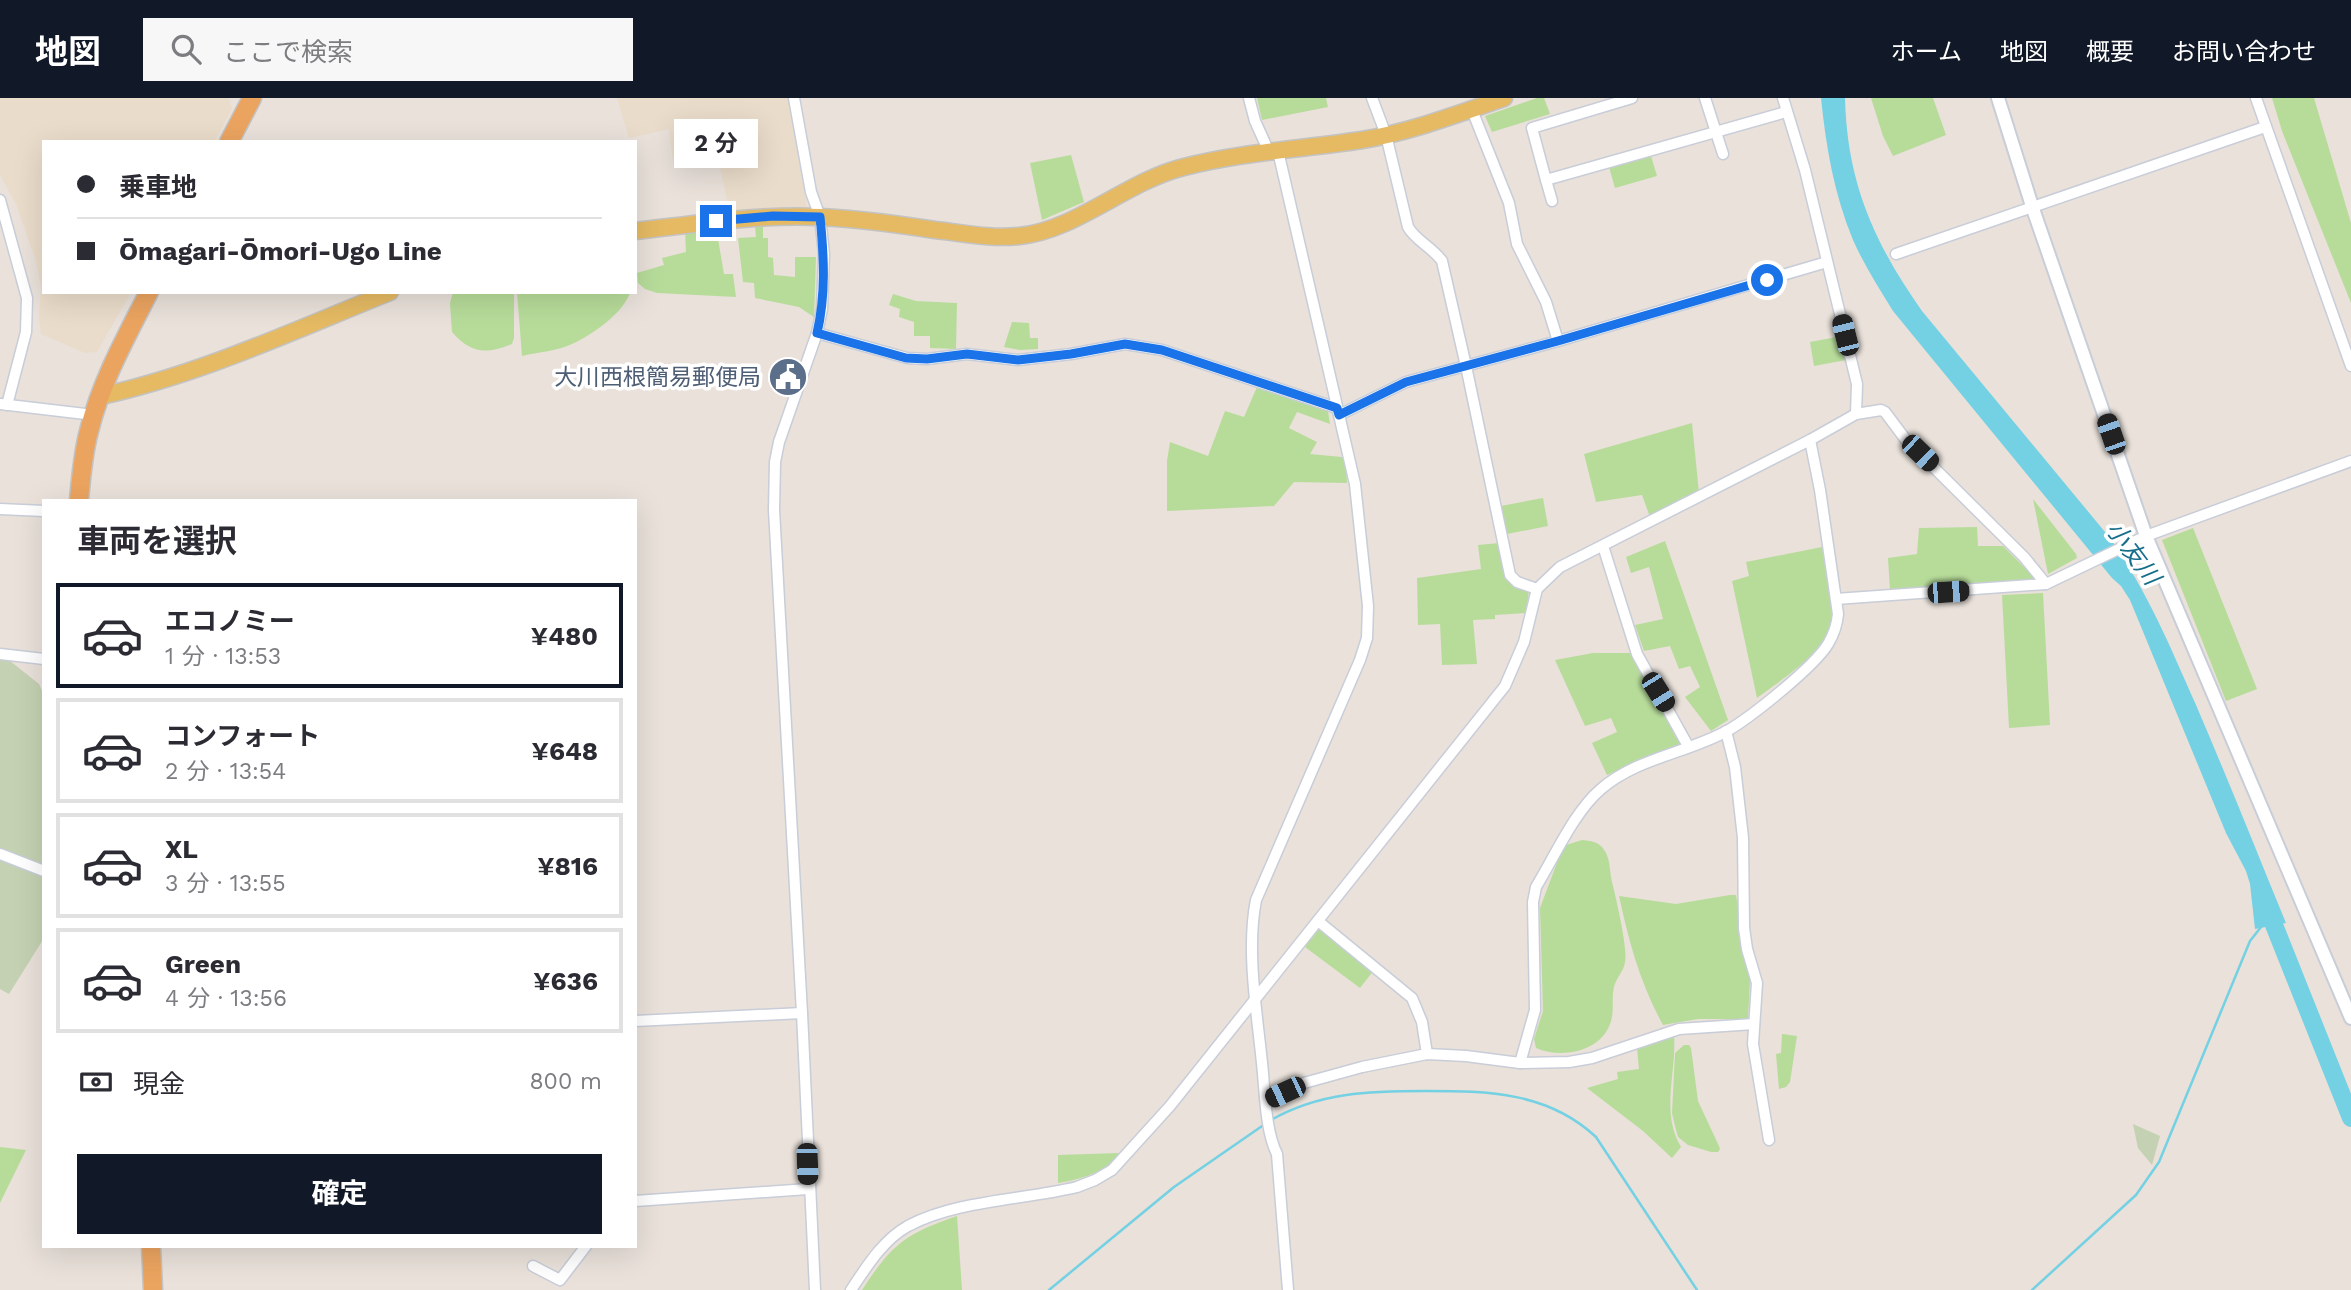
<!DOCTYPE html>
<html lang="ja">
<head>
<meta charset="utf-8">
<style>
	:root { --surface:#fff; --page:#f7f7f7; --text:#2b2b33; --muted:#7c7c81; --line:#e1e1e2; --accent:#111827 }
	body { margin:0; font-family:"Work Sans","Noto Sans JP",sans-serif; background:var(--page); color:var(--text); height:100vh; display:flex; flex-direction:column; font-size:26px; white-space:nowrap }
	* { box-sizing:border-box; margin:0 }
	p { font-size:23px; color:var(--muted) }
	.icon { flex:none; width:38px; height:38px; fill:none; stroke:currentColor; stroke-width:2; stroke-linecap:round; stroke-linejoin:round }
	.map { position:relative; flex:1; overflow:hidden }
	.details { position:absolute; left:42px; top:401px; width:595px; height:749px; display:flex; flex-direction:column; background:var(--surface); border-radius:0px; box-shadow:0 7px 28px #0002 }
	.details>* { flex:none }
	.hud { position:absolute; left:42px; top:42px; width:595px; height:154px; border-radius:0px; box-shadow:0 7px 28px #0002; display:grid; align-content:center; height:154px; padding:0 35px; background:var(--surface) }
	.end { position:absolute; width:32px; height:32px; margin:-16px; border:9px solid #1a73e8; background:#fff; box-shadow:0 0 0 4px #fff }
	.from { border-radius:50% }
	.bubble { position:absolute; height:49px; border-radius:0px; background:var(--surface); box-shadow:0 7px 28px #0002; font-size:23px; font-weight:700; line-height:49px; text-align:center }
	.car { position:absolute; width:21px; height:42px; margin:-21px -10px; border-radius:9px; box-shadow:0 0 5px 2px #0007; background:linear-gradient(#222 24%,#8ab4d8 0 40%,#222 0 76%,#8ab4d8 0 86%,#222 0) }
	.hud b { display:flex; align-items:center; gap:24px; height:66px; font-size:26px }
	.hud b+b { border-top:2px solid var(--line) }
	.hud i { width:18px; height:18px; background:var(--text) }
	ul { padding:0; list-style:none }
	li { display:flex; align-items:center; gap:21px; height:105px; margin:0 14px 10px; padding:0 21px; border:4px solid var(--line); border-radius:0px }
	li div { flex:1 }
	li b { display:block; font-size:26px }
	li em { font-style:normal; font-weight:700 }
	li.current { border-color:var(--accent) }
	li>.icon { width:63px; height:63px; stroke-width:1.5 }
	h2 { padding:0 35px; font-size:32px; line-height:84px }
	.pay { display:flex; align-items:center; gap:18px; height:77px; padding:0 35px; font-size:26px }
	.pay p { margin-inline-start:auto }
	.primary-button { display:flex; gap:14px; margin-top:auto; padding:14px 35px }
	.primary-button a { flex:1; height:80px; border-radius:0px; background:var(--accent); color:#fff; font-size:28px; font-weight:700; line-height:80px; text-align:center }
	header { display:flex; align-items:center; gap:42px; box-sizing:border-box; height:98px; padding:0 35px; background:var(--accent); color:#fff }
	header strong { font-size:33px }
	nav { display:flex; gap:38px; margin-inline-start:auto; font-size:24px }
	.search { width:490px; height:63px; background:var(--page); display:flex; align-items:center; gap:18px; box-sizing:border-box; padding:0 24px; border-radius:0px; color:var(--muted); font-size:26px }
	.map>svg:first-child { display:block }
</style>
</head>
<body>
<header>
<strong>地図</strong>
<div class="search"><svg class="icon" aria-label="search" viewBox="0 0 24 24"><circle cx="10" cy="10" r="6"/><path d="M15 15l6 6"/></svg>ここで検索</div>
<nav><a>ホーム</a><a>地図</a><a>概要</a><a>お問い合わせ</a></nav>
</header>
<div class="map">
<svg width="2351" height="1192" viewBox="0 0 2351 1192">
	<rect width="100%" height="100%" fill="#e9e1da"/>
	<g fill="#eadcca">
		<path d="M 0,0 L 229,0 L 232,11 L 214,44 L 44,44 L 44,194 L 131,194 L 97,254 L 85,255 L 41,236 L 39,218 L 41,190 L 36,163 L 16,106 L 0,77 Z"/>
		<path d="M 617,0 L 789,0 L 807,110 L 730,114 L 719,65 L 674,70 L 669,31 L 629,40 Z"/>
	</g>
	<g fill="#b7dc9a">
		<path d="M 1257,0 L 1326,0 L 1328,9 L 1262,22 Z"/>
		<path d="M 1537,0 L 1544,0 L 1550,16 L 1492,34 L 1485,18 Z"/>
		<path d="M 1871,0 L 1933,0 L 1946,37 L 1893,58 L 1883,38 Z"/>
		<path d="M 2272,0 L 2314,0 L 2351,125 L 2351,205 L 2282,33 Z"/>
		<path d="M 1071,57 L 1084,104 L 1042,122 L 1030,65 Z"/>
		<path d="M 1651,58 L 1657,78 L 1615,90 L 1609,69 Z"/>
		<path d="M 763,128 L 763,140 L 768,140 L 768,159 L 773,160 L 774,177 L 795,179 L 795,159 L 816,159 L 814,219 L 799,209 L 755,200 L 754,185 L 743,184 L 738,140 L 756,139 L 755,129 Z"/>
		<path d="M 716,129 L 724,176 L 733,176 L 736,199 L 657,195 L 645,191 L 638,185 L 637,175 L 664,167 L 662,160 L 686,154 L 685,132 Z"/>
		<path d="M 514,194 L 514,240 L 512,246 C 486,257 470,255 452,234 L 450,205 L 453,194 Z"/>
		<path d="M 517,194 L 630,194 L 630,195 C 623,215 592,237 572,246 C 558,253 538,254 522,258 Z"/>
		<path d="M 893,196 L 916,203 L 957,205 L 956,251 L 930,250 L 930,238 L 914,238 L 914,224 L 899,219 L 900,211 L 889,207 Z"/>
		<path d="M 1012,224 L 1029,225 L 1030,240 L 1038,240 L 1038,251 L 1020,252 L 1004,249 Z"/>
		<path d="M 1842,238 L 1846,262 L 1814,268 L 1810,244 Z"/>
		<path d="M 1257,289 L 1328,313 L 1330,326 L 1297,314 L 1289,330 L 1317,344 L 1310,356 L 1342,359 L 1346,369 L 1347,385 L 1294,384 L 1274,408 L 1167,413 L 1167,363 L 1170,344 L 1208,358 L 1225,313 L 1244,319 Z"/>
		<path d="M 1692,325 L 1699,395 L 1650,419 L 1642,397 L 1596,404 L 1584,356 Z"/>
		<path d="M 1543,400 L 1548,428 L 1507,436 L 1501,408 Z"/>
		<path d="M 2033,401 L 2076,456 L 2077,460 L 2048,476 Z"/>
		<path d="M 1977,429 L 1978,448 L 2003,448 L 2038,483 L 1890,492 L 1888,460 L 1917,456 L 1919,430 Z"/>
		<path d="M 2193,430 L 2257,591 L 2226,603 L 2162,442 Z"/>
		<path d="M 1665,443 L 1728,622 L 1711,633 L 1685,599 L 1700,589 L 1690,568 L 1679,571 L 1670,548 L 1644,553 L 1635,527 L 1663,521 L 1649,469 L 1631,475 L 1626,459 Z"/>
		<path d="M 1499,445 C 1505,473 1499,481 1529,493 L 1526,515 L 1495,517 L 1495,521 L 1473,522 L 1477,566 L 1442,567 L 1440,526 L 1418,527 L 1417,480 L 1481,471 L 1478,447 Z"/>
		<path d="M 1822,449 C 1824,466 1836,516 1832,530 C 1824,554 1777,585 1757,600 L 1732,483 L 1749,478 L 1746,464 Z"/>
		<path d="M 2043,495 L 2050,627 L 2009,630 L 2002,497 Z"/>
		<path d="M 1593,555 L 1632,555 L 1673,633 L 1683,645 L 1607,677 L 1592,645 L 1617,634 L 1611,620 L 1585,628 L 1555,562 Z"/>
		<path d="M 1582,742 C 1590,743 1596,743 1602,749 C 1611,759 1609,772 1612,784 C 1616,800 1628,851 1625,864 C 1624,873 1616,880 1614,889 C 1611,901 1615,914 1610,926 C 1600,954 1561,961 1536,950 L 1534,941 L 1543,913 L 1540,810 L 1561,754 L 1566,747 Z"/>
		<path d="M 1730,797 L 1736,797 L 1750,882 L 1748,921 L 1698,921 L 1663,927 C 1640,885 1629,844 1619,798 L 1676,806 Z"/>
		<path d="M 1319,830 L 1374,872 L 1360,890 L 1305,849 Z"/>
		<path d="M 1674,936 C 1677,975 1660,1013 1681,1049 L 1672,1060 L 1643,1033 L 1587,990 L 1618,981 L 1617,974 L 1639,971 L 1637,950 Z"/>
		<path d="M 1782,936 L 1797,938 L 1790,984 L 1786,989 L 1779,991 L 1776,956 L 1781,955 Z"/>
		<path d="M 1684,947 L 1689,947 L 1691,950 L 1698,1003 L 1718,1046 L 1720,1051 L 1718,1054 L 1711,1054 L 1688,1047 L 1678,1039 L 1675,1028 L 1672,1015 L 1675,955 Z"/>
		<path d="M 0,1049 L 26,1052 L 0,1105 Z"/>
		<path d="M 1119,1055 C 1106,1075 1081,1081 1058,1085 L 1058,1057 Z"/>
		<path d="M 957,1118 L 962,1192 L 862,1192 C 892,1146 905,1136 957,1118 Z"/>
	</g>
	<g fill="#c4d1b2">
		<path d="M 0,555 L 39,586 L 44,597 L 44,840 L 9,896 L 0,891 Z"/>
		<path d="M 2133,1026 L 2160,1038 L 2152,1067 L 2138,1050 Z"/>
	</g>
	<path fill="#74d1e4" d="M 1821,0 L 1845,0 C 1847,84 1874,145 1922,213 L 2110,440 C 2148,495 2169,546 2196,607 C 2227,679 2256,752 2286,825 L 2255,831 L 2250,786 L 2246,773 L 2226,735 L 2130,502 L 2121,488 L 2112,480 L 1893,213 C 1879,190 1864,167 1853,142 C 1834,96 1826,49 1821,0 Z"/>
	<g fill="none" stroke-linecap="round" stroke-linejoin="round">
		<g stroke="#74d1e4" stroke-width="2.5">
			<path d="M 1271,1022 C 1320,994 1371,993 1426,993 C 1488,993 1548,994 1596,1039 L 1697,1192"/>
			<path d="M 1049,1192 L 1174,1089 L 1265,1026"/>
			<path d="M 2032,1192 L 2136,1097 L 2159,1064 L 2250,843 L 2261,829"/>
		</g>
		<path stroke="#74d1e4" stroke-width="18" d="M 2266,807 L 2351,1020"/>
		<g stroke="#c8cdd8" stroke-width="13">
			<g id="minor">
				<path d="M 794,0 L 811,94 L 820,119 L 824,156 L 822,211 L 817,235 L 779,344 L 775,364 L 774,412 L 802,915 L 815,1192"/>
				<path d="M 1249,0 L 1255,23 L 1269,54"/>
				<path d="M 1372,0 L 1386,37 L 1408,129 C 1416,143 1432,149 1442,163 L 1466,268 L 1510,477 L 1517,484 L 1537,491"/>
				<path d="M 1632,0 L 1532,30 L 1546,82 L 1786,14"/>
				<path d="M 1705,0 L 1723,56"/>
				<path d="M 1783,0 L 1805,72 L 1857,286 L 1856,316"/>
				<path d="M 2256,0 L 2351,268"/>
				<path d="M 1472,12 L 1509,105 L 1517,146 L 1546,204 L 1558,243"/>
				<path d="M 1278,53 L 1355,386 L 1368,508 L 1367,540 L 1360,562 L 1256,802 C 1246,852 1257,915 1262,965 C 1265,992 1265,1032 1277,1056 L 1288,1192"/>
				<path d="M 1546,82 L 1552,103"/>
				<path d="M 0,102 L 27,200 L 26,234 L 7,307"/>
				<path d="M 1896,156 L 2265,29"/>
				<path d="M 817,235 L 907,260 L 927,261 L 967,256 L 1018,262 L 1071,256 L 1125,246 L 1162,252 L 1337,310"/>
				<path d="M 0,306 L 94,317"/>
				<path d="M 1339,317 L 1406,284 L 1558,243 L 1827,164"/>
				<path d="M 0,411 L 44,413"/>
				<path d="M 1603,448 L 1637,556 L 1688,648"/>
				<path d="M 1836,501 L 2046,486 L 2146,438 L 2351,363"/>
				<path d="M 0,556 L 44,561"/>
				<path d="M 1726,633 L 1735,669 L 1743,740 L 1744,830 L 1747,851 L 1757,885 L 1753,946 L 1769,1042"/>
				<path d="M 0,756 L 44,773"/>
				<path d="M 1318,823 L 1412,900 L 1422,924 L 1427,956"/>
				<path d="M 635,923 L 802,915"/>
				<path d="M 1520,965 L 1535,912 L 1533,804 L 1536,789 C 1555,758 1574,714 1601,691 C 1637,660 1687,655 1727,633 C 1751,619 1814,569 1828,546 C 1834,536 1837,527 1838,516 L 1820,392 L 1810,342"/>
				<path d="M 1266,1002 L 1304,985 L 1362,969 L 1427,956 L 1466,958 L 1520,965 L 1569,964 L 1592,960 L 1679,931 L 1754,926"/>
				<path d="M 635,1103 L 808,1091"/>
				<path d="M 533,1168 L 560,1182 L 586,1148"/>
				<path d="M 851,1192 C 867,1168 883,1142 908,1128 C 957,1102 1024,1102 1077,1089 L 1095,1082 L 1112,1072 L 1170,1008 L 1505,588 L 1524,544 L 1537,491 L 1560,469 L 1810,342 L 1856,316 L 1881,312 L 1885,314 L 1906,342 L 2024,459 L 2046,486"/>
			</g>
		</g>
		<g stroke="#c8cdd8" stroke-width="16">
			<path id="tertiary" d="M 1998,0 L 2032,108 L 2146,438 L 2351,920"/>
		</g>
		<g stroke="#c3c3c3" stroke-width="19">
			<g id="primary">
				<path d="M 635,133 C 697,126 758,116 820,119 C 858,121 897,126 935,132 C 964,135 990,141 1019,138 C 1075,133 1127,83 1184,69 C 1242,54 1303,51 1362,42 C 1410,34 1458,16 1504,0"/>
				<path d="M 101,298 C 201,276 295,232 390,194"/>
			</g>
		</g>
		<g stroke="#c3c3c3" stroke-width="21">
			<g id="trunk">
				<path d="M 229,44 L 252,0"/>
				<path d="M 79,402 C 81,379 83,355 89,333 C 101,284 126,239 149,194"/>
				<path d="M 151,1148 L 153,1192"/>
			</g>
		</g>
		<use href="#minor" stroke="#fff" stroke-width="10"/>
		<use href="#tertiary" stroke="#fff" stroke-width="12"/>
		<use href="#primary" stroke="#e5ba63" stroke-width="16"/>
		<use href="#trunk" stroke="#eba460" stroke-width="18"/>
	</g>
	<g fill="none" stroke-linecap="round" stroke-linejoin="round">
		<path stroke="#1a73e8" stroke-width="9" d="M 716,123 L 773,118 L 820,119 C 824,158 826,197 817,235 L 906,260 L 927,261 L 967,256 L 1018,262 L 1071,256 L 1125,246 L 1162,252 L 1337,310 L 1339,317 L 1406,284 L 1558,243 L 1767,182"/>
	</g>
	<defs>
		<g id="civic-disc" transform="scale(2.0125)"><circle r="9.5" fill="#5c6f8a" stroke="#fff"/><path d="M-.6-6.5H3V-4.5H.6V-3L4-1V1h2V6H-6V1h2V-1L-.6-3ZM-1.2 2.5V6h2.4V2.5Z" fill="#fff"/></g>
	</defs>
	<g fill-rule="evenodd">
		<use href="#civic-disc" x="788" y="279"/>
	</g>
	<g text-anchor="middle" stroke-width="7" stroke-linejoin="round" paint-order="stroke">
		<g font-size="23" fill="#4e5e75" stroke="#fff" text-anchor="end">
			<text x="761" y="287">大川西根簡易郵便局</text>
		</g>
		<g font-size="24" font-style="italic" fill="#176e8b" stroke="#fff">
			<text transform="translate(2133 455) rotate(53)" y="8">小友川</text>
		</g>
	</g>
</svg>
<i class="end from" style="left:1767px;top:182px"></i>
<i class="end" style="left:716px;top:123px"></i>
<div class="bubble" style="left:674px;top:21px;width:84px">2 分</div>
<i class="car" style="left:1845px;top:237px;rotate:346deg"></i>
<i class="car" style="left:2111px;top:336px;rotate:341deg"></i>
<i class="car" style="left:1920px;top:355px;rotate:134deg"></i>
<i class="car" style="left:1948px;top:494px;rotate:86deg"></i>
<i class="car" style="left:1658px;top:594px;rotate:148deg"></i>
<i class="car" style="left:1285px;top:994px;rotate:245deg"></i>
<i class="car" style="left:807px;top:1066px;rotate:178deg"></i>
<div class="hud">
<b><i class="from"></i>乗車地</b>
<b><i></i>Ōmagari-Ōmori-Ugo Line</b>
</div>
<section class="details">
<h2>車両を選択</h2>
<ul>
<li class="current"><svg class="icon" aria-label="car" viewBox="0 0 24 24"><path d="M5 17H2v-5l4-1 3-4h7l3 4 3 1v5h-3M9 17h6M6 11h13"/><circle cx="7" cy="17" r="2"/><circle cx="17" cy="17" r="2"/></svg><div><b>エコノミー</b><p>1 分 · 13:53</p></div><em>¥480</em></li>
<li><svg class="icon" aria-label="car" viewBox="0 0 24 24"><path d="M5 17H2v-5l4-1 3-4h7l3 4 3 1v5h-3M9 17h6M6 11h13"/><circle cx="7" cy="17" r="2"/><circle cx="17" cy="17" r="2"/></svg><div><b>コンフォート</b><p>2 分 · 13:54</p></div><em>¥648</em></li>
<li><svg class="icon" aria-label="car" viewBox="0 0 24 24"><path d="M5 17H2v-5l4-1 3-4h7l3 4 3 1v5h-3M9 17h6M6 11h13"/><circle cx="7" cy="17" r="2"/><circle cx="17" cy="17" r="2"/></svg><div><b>XL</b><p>3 分 · 13:55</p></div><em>¥816</em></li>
<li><svg class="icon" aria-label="car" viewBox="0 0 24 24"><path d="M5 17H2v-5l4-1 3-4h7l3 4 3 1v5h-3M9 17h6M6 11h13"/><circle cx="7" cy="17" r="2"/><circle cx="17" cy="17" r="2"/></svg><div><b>Green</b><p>4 分 · 13:56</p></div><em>¥636</em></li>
</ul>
<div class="pay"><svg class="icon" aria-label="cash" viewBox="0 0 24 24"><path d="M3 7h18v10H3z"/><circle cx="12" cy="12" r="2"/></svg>現金<p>800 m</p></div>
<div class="primary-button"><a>確定</a></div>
</section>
</div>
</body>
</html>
